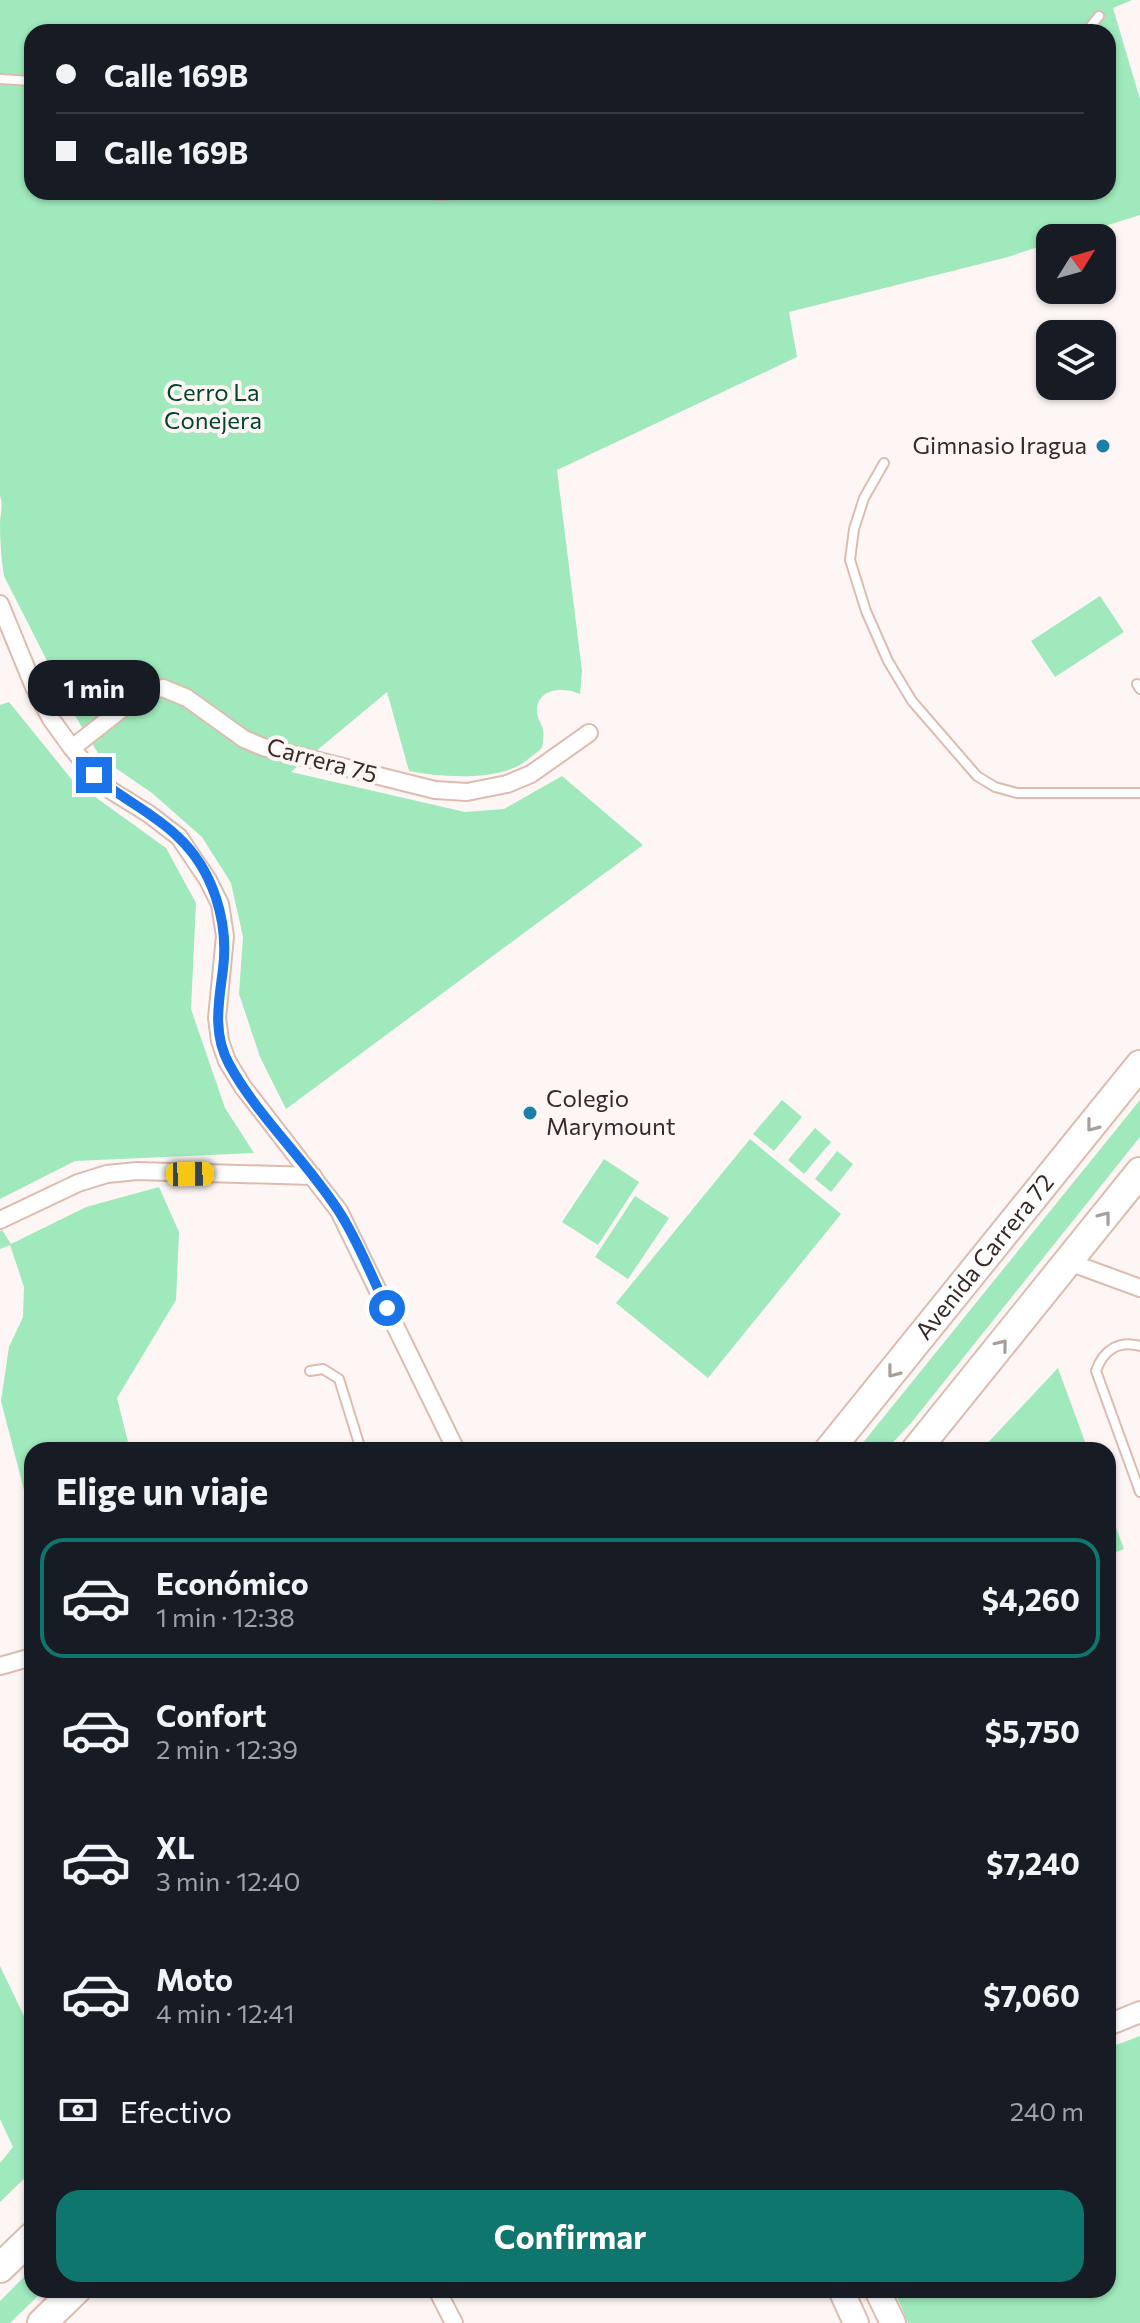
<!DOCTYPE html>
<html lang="es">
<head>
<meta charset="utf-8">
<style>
	:root { --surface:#171b24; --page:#242831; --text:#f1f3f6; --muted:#9ea1a6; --line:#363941; --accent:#0f766e }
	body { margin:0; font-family:Commissioner,sans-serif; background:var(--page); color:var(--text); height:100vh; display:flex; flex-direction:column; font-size:30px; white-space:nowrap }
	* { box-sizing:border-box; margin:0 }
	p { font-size:26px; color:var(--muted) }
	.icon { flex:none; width:44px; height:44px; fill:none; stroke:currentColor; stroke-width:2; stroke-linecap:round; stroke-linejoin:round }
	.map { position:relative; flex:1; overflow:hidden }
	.panel { position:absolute; left:24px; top:1442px; width:1092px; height:856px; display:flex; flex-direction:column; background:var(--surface); border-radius:24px; box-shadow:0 2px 6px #0004 }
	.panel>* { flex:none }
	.banner { position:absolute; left:24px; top:24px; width:1092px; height:176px; border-radius:24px; box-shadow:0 2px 6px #0004; display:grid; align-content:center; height:176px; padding:0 32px; background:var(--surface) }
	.needle { width:52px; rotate:53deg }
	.fabs { position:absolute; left:1036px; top:224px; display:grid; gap:16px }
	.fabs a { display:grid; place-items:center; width:80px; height:80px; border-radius:16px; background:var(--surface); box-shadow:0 2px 6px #0004; font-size:40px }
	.end { position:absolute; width:36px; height:36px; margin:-18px; border:10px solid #1a73e8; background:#fff; box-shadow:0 0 0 4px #fff }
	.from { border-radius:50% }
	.bubble { position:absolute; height:56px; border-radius:24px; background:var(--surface); box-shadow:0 2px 6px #0004; font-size:26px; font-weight:700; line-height:56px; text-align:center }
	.car { position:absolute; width:24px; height:48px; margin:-24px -12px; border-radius:10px; box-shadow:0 0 6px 2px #0007; background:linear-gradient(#f5c518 24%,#345 0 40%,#f5c518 0 76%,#345 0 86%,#f5c518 0) }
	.banner b { display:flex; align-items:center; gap:28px; height:76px; font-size:30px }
	.banner b+b { border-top:2px solid var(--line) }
	.banner i { width:20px; height:20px; background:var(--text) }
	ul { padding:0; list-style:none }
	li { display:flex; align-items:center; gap:24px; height:120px; margin:0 16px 12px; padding:0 16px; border:4px solid transparent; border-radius:24px }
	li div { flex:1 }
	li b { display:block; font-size:30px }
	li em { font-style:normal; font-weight:700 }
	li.on { border-color:var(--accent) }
	li>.icon { width:72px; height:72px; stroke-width:1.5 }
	h2 { padding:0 32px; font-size:36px; line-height:96px }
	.pay { display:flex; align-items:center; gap:20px; height:88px; padding:0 32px; font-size:30px }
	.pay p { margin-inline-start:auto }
	.cta { display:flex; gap:16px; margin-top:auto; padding:16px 32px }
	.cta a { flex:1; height:92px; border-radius:24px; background:var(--accent); color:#fff; font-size:32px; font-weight:700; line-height:92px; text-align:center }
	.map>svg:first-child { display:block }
</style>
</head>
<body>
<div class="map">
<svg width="1140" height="2323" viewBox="0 0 1140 2323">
	<rect width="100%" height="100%" fill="#fdf6f4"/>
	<g fill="#9fe9bc" fill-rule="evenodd">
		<path d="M 0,0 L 1132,0 L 1113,8 L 1140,99 L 1140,215 L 1067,238 L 1050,238 L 1050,243 L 1008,257 L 789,312 L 797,357 L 557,470 L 582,671 L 580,694 C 565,687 537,687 537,711 C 537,717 541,723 543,729 C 544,735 543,742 542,748 C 534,754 525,763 516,767 C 487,780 439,777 409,771 L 387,692 L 291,772 L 465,812 L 504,809 L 562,776 L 643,845 L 286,1109 L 260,1057 L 239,994 L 243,937 L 231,883 L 202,837 L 152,793 L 101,758 L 74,714 L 4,576 C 1,558 0,540 0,522 C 1,511 3,506 0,495 ZM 32,32 L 1108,32 L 1108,192 L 32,192 Z"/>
		<path d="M 1100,596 L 1124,632 L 1055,677 L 1031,641 Z"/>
		<path d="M 9,702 L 73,781 L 166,848 L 196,903 L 191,1009 L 225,1108 L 254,1153 L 75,1161 L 0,1199 L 0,705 Z"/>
		<path d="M 782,1100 L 802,1117 L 774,1151 L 753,1134 Z"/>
		<path d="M 1140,1100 L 1140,1137 L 911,1423 L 886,1450 L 857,1450 Z"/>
		<path d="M 815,1128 L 831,1142 L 804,1174 L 788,1160 Z"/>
		<path d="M 750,1139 L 841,1214 L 708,1378 L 616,1303 Z"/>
		<path d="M 837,1151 L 853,1164 L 831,1192 L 815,1179 Z"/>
		<path d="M 604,1159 L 639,1182 L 598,1245 L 562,1222 Z"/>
		<path d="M 159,1187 L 179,1232 L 176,1300 L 117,1398 L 130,1450 L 32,1450 L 32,1521 L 1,1401 L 9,1347 L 23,1317 L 24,1287 L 10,1245 L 0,1249 L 0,1231 L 2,1230 L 11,1244 L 86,1207 Z"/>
		<path d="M 635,1196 L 669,1218 L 628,1279 L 595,1257 Z"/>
		<path d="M 1058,1368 L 1088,1450 L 981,1450 Z"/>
		<path d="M 1108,1506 L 1124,1549 L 1108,1555 Z"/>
		<path d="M 0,1966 L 32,2033 L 32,2171 L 0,2202 L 0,2163 L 13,2147 L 0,2119 Z"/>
		<path d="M 1140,2036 L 1140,2323 L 908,2323 L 894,2290 L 1108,2290 L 1108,2048 Z"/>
		<path d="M 32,2269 L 32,2290 L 44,2290 L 10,2323 L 0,2323 L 0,2301 Z"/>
	</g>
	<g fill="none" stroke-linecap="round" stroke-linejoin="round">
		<g stroke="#dcbcb0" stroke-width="12">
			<g id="service">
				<path d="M 1086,32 L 1099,16"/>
				<path d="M 0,79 L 32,81"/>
				<path d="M 408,192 L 442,195 L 473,192"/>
				<path d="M 884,463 L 864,498 L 854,529 L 850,560 L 866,611 L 888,661 L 912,701 L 977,776 L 995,787 L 1017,793 L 1140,793"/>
				<path d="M 1137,684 L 1140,689"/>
				<path d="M 1140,1346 C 1119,1340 1103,1350 1096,1371 L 1140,1492"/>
				<path d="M 310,1371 L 323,1369 L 339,1379 L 361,1450"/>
			</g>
		</g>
		<g stroke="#dcbcb0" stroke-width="20">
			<g id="minor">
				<path d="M 0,604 L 34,687 L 51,719 L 72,748 L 94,775 L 112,791 L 149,814 L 179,837 L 208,880 L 220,904 L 225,936 L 217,1018 L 220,1041 L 227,1061 L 243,1087 L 339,1211 L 456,1450"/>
				<path d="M 72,748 L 137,697 L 152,690 L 163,688 L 187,698 L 244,739 L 263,747 L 435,790 L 467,792 L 507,784 L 531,774 L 589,733"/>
				<path d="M 0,1220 L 78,1183 L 107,1174 L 137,1171 L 313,1176"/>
				<path d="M 1069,1262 L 1140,1288"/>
				<path d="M 0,1666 L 32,1657"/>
				<path d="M 437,2290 L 454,2323"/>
			</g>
		</g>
		<g stroke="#dcbcb0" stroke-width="24">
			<path id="tertiary" d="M 1108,2025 L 1140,2012"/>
		</g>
		<g stroke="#dcbcb0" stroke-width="28">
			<g id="secondary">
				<path d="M 841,2290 L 856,2323"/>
				<path d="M 877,2290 L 893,2323"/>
			</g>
		</g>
		<g stroke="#dcbcb0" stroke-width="32">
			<g id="trunk">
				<path id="s1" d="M 829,1450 L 1140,1065"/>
				<path d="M 916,1450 L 1140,1172"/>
				<path d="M 0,2268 L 32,2237"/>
				<path d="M 42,2323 L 76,2290"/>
			</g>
		</g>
		<use href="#service" stroke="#fff" stroke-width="8"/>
		<use href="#minor" stroke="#fff" stroke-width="16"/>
		<use href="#tertiary" stroke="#fff" stroke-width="20"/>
		<use href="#secondary" stroke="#fff" stroke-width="24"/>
		<use href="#trunk" stroke="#fff" stroke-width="28"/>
	</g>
	<defs><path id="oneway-chevron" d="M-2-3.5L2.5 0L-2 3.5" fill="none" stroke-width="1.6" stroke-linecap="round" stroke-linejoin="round" transform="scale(2)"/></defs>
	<g stroke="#a59f9d">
		<use href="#oneway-chevron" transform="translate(1092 1126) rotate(128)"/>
		<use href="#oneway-chevron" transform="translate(1105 1217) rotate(-52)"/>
		<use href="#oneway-chevron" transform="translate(1002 1345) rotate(-51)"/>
		<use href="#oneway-chevron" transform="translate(893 1372) rotate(128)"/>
	</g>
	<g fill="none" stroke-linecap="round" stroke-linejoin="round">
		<path stroke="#1a73e8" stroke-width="10" d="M 94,775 C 120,798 152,812 177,836 C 213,869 229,922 223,969 C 219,1001 212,1033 229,1064 C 258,1117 305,1159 338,1210 C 358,1240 371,1276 387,1308"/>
	</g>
	<g fill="#1c7faa" stroke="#fdf6f4" stroke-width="3">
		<circle cx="1103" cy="446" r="8"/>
		<circle cx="530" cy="1113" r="8"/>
	</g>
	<g text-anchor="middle" stroke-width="8" stroke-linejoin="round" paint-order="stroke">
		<g font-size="24" fill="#004627" stroke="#fdf6f4">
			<text x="213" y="401">Cerro La<tspan x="213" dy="28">Conejera</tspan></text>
		</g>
		<g font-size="24" fill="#372a26" stroke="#fdf6f4" text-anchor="end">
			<text x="1087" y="454">Gimnasio Iragua</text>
			<text x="546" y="1107" text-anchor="start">Colegio<tspan x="546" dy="28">Marymount</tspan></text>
		</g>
		<g font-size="24" fill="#372a26" stroke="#fdf6f4">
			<text transform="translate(322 761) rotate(15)" y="8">Carrera 75</text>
			<text dy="8" stroke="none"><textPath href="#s1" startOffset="248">Avenida Carrera 72</textPath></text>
		</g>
	</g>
</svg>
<div class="fabs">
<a><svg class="needle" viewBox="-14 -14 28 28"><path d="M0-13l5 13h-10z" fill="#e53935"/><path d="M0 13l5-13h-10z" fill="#9ea1a6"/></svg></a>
<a><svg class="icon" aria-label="layers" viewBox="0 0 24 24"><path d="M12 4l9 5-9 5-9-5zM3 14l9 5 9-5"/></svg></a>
</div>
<i class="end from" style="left:387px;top:1308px"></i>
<i class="end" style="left:94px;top:775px"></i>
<div class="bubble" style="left:28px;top:660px;width:132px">1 min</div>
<i class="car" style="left:190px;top:1174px;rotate:89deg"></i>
<div class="banner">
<b><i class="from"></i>Calle 169B</b>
<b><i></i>Calle 169B</b>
</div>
<section class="panel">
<h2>Elige un viaje</h2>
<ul>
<li class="on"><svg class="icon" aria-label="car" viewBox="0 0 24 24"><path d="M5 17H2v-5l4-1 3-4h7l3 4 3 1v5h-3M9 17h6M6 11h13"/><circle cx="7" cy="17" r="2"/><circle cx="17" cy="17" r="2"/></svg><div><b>Económico</b><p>1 min · 12:38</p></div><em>$4,260</em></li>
<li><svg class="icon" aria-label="car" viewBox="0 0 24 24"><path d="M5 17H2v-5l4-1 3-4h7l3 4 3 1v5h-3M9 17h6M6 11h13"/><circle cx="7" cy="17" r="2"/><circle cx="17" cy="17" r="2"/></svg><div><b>Confort</b><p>2 min · 12:39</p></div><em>$5,750</em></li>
<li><svg class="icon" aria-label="car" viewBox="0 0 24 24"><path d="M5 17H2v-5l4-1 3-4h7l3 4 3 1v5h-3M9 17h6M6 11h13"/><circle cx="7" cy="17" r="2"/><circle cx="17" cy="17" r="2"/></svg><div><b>XL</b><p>3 min · 12:40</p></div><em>$7,240</em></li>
<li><svg class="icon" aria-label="car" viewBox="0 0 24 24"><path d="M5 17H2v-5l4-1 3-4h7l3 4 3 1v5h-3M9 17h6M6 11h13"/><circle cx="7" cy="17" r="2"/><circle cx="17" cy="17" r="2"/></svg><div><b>Moto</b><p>4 min · 12:41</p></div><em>$7,060</em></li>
</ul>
<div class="pay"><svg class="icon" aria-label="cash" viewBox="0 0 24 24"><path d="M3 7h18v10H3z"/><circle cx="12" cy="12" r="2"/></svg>Efectivo<p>240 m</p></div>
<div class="cta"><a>Confirmar</a></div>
</section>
</div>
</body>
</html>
